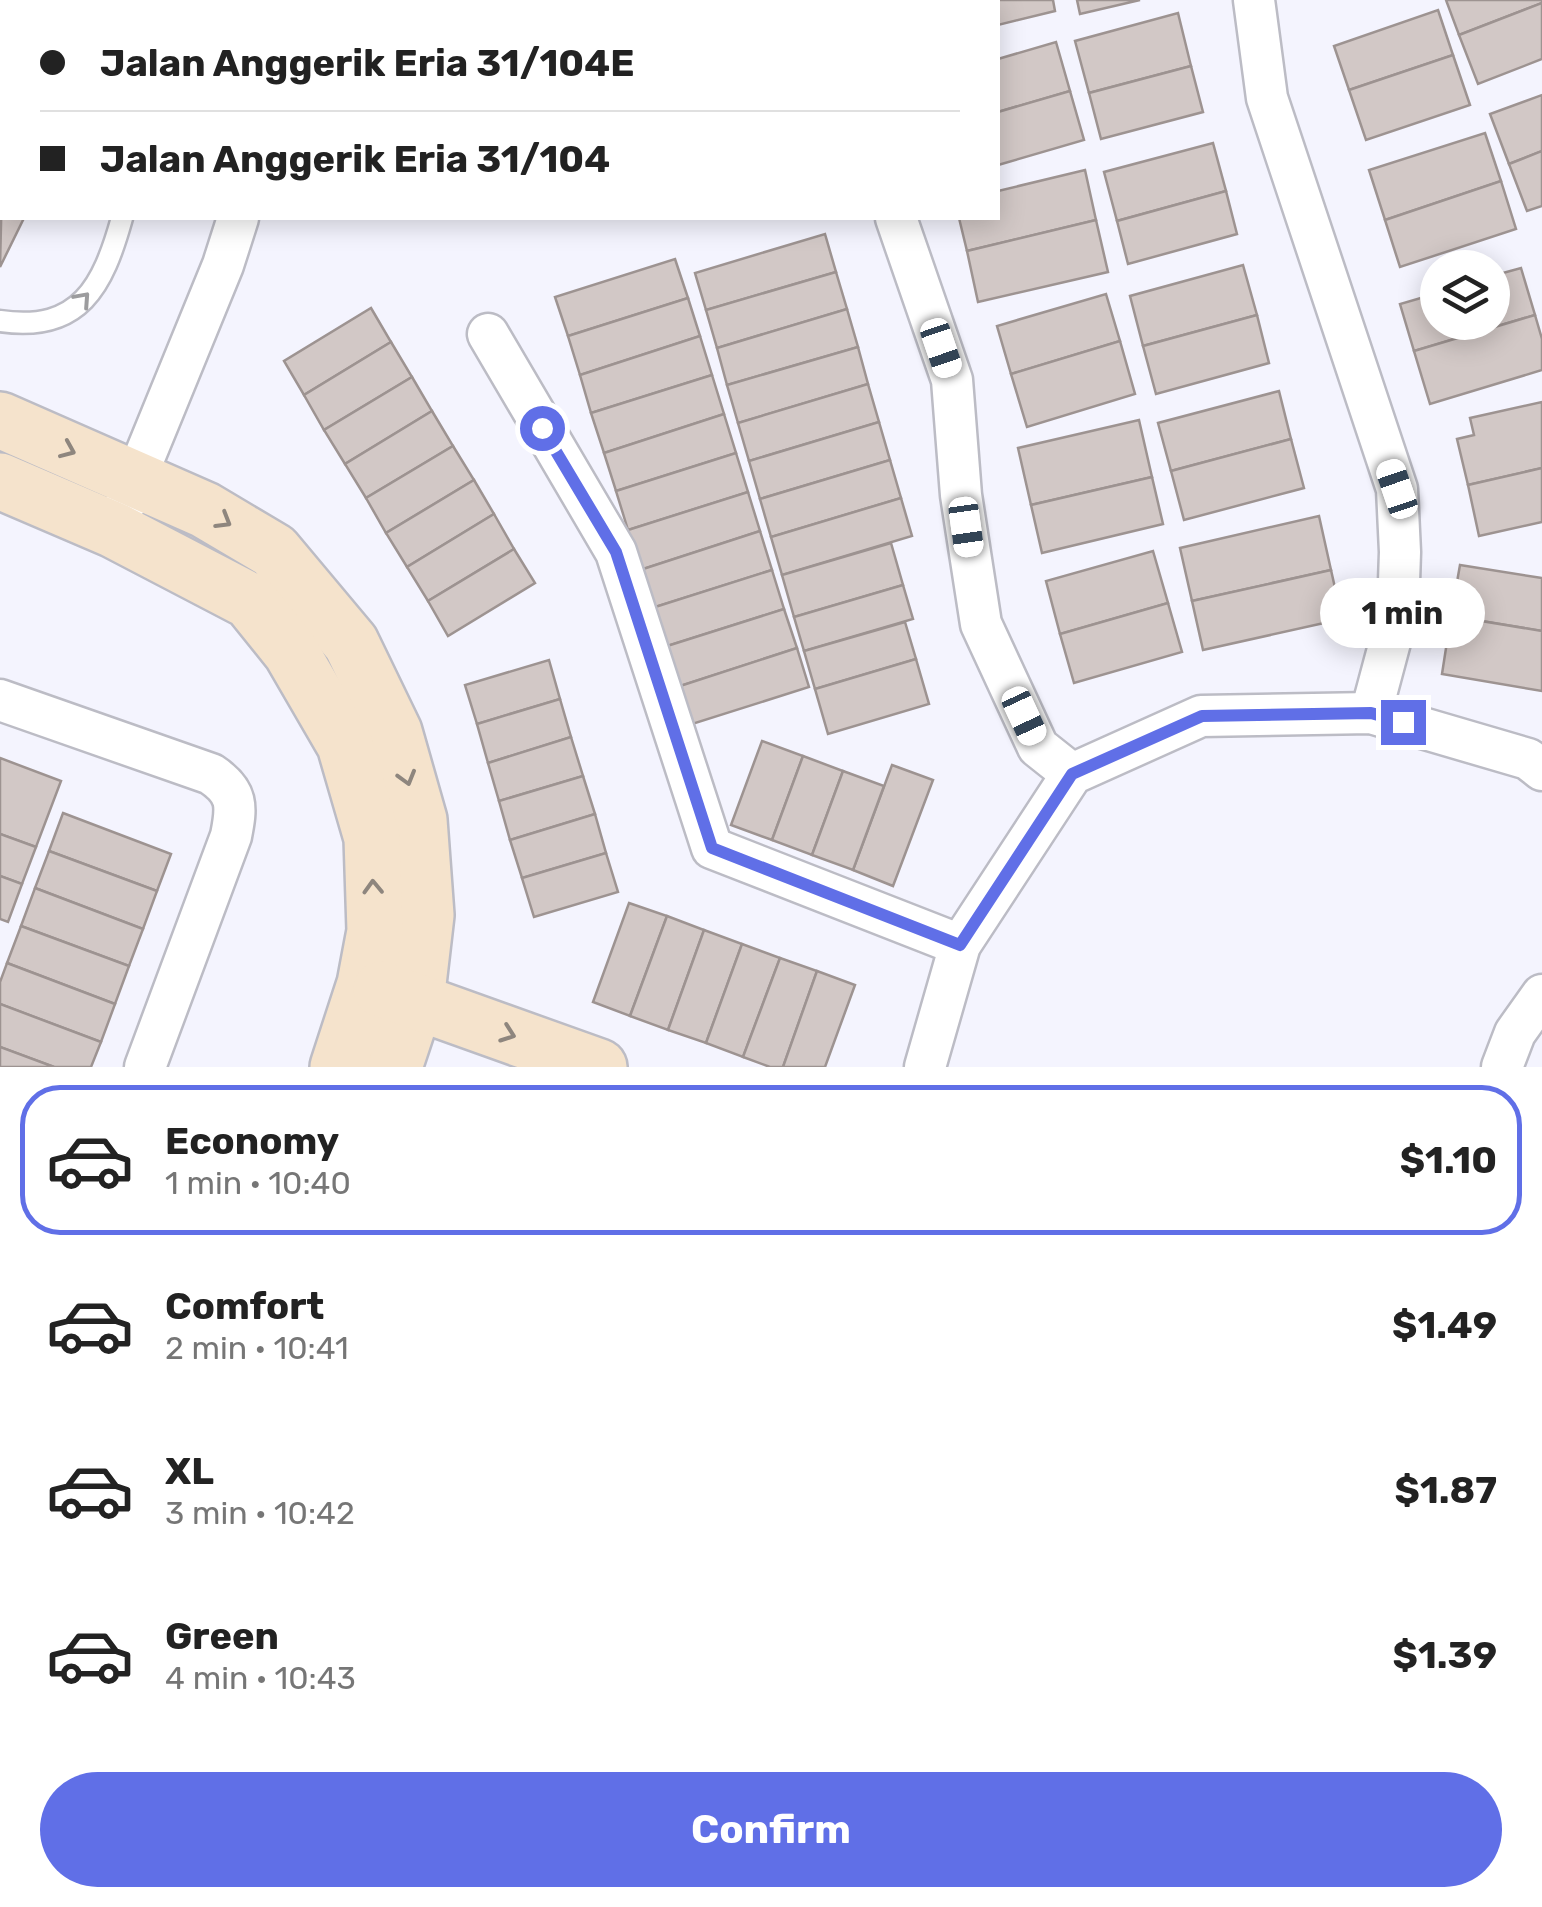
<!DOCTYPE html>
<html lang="en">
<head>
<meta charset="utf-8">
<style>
	:root { --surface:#fff; --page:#f6f6f6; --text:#222; --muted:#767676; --line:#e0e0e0; --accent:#606fe7 }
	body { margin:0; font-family:Rubik,sans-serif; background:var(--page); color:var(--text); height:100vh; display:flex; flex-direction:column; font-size:38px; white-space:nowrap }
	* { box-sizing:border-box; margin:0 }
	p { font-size:32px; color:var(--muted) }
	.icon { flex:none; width:55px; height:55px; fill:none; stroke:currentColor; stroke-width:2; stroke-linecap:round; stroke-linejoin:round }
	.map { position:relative; height:1067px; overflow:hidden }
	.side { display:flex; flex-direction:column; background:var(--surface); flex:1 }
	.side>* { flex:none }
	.top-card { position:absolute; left:0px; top:0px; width:1000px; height:220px; box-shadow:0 5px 25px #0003; display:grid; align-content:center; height:220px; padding:0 40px; background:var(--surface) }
	.controls { position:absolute; left:1420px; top:250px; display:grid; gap:20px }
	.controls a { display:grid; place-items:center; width:90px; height:90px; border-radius:50%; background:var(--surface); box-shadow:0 5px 25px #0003; font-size:50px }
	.end { position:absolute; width:45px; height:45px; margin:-22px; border:12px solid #606fe7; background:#fff; box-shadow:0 0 0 5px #fff }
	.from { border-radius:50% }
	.bubble { position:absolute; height:70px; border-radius:35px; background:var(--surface); box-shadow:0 5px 25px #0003; font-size:32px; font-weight:700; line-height:70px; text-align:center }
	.car { position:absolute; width:30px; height:60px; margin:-30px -15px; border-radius:12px; box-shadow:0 0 8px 2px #0007; background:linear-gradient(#fff 24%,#345 0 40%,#fff 0 76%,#345 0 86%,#fff 0) }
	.top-card b { display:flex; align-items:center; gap:35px; height:95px; font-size:38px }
	.top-card b+b { border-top:2px solid var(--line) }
	.top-card i { width:25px; height:25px; background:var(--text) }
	ul { padding:18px 0 0; list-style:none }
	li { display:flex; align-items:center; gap:30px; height:150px; margin:0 20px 15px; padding:0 20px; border:5px solid transparent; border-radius:40px }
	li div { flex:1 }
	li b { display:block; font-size:38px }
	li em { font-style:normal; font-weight:700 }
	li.active { border-color:var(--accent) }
	li>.icon { width:90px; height:90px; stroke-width:1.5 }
	.primary-button { display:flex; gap:20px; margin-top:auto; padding:20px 40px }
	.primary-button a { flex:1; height:115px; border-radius:60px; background:var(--accent); color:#fff; font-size:40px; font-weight:700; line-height:115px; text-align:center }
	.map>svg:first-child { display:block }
</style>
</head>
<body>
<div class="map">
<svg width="1542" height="1067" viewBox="0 0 1542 1067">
	<rect width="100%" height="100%" fill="#f4f4fe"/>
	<g fill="#d2c8c6" stroke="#9d9391" stroke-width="2.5">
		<path d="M 926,0 L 1053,0 L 1055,11 L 998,25 L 998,2 Z"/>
		<path d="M 1077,0 L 1140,0 L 1080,14 Z"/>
		<path d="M 1446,0 L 1542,0 L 1542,3 L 1459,35 Z"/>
		<path d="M 1542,3 L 1542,59 L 1478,84 L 1459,35 Z"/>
		<path d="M 1438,10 L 1453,55 L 1349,90 L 1334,46 Z"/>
		<path d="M 1178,13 L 1191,66 L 1089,93 L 1075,41 Z"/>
		<path d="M 1056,42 L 1070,91 L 998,112 L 998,59 Z"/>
		<path d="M 1453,55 L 1470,105 L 1366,140 L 1349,90 Z"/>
		<path d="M 1191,66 L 1203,112 L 1101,139 L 1089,93 Z"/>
		<path d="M 1070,91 L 1084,140 L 998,165 L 998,112 Z"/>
		<path d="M 1542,95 L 1542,151 L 1509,164 L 1490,114 Z"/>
		<path d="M 1485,133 L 1501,181 L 1385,220 L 1369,170 Z"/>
		<path d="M 1213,143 L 1226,191 L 1117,221 L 1104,172 Z"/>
		<path d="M 1542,151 L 1542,206 L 1527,211 L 1509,164 Z"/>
		<path d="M 1085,170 L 1096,220 L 967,251 L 959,218 L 998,218 L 998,191 Z"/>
		<path d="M 1501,181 L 1516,229 L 1400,267 L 1385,220 Z"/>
		<path d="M 2,183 L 2,218 L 24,218 L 0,267 Z"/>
		<path d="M 1226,191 L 1237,234 L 1128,264 L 1117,221 Z"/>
		<path d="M 1096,220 L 1108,272 L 978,302 L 967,251 Z"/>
		<path d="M 825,234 L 836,272 L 706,310 L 695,273 Z"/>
		<path d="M 675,259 L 688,298 L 568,336 L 555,297 Z"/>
		<path d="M 1243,265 L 1257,315 L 1143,346 L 1130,296 Z"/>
		<path d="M 1521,268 L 1535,315 L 1414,351 L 1400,304 L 1438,293 L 1438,322 L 1492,322 L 1492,276 Z"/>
		<path d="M 836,272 L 847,309 L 717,348 L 706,310 Z"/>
		<path d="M 1106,294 L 1120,341 L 1011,374 L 997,326 Z"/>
		<path d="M 688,298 L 700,336 L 580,375 L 568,336 Z"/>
		<path d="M 371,308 L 391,342 L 304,395 L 284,361 Z"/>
		<path d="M 847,309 L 858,347 L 727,385 L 717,348 Z"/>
		<path d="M 1257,315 L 1269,363 L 1156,394 L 1143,346 Z"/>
		<path d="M 1535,315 L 1542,339 L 1542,370 L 1430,404 L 1414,351 Z"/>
		<path d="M 700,336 L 712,375 L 591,413 L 580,375 Z"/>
		<path d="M 1120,341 L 1135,394 L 1027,427 L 1011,374 Z"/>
		<path d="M 391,342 L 412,377 L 324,430 L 304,395 Z"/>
		<path d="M 858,347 L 868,384 L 738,423 L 727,385 Z"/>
		<path d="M 712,375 L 724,414 L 604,453 L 591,413 Z"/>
		<path d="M 412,377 L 432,411 L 345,464 L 324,430 Z"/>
		<path d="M 868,384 L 879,422 L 749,461 L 738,423 Z"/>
		<path d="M 1279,391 L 1291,439 L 1171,471 L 1158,423 Z"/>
		<path d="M 1542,402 L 1542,468 L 1468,485 L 1457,439 L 1474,435 L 1470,418 Z"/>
		<path d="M 432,411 L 453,446 L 366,498 L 345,464 Z"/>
		<path d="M 724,414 L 736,453 L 616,491 L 604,453 Z"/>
		<path d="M 1139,420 L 1152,477 L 1031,505 L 1018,448 Z"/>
		<path d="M 879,422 L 890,460 L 760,499 L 749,461 Z"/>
		<path d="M 1291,439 L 1304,488 L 1184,520 L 1171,471 Z"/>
		<path d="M 453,446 L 474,480 L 386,533 L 366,498 Z"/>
		<path d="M 736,453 L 748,492 L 628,530 L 616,491 Z"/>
		<path d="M 890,460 L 901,498 L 771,537 L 760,499 Z"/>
		<path d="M 1542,468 L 1542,522 L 1479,536 L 1468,485 Z"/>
		<path d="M 1152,477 L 1163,524 L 1042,553 L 1031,505 Z"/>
		<path d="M 474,480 L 494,514 L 407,567 L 386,533 Z"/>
		<path d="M 748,492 L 760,531 L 640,570 L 628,530 Z"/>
		<path d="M 901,498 L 912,536 L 782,575 L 771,537 Z"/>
		<path d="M 494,514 L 514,549 L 428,601 L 407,567 Z"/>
		<path d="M 1319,516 L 1331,570 L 1192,601 L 1180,548 Z"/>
		<path d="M 760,531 L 772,570 L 652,608 L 640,570 Z"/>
		<path d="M 891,543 L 903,585 L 794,617 L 782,575 Z"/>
		<path d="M 514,549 L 535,583 L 448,636 L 428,601 Z"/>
		<path d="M 1153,551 L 1168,603 L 1060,634 L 1046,581 Z"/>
		<path d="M 1460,565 L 1542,578 L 1542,631 L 1451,616 Z"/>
		<path d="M 772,570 L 784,609 L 664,647 L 652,608 Z"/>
		<path d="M 1331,570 L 1342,619 L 1203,650 L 1192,601 Z"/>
		<path d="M 903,585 L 913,619 L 804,651 L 794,617 Z"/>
		<path d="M 1168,603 L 1182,652 L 1074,683 L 1060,634 Z"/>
		<path d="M 784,609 L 797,648 L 677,687 L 664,647 Z"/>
		<path d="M 1451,616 L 1542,631 L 1542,691 L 1442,674 Z"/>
		<path d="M 905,622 L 916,659 L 815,689 L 804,651 Z"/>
		<path d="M 797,648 L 809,687 L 689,725 L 677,687 Z"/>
		<path d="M 916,659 L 929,704 L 828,734 L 815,689 Z"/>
		<path d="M 549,660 L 560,699 L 477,724 L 465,685 Z"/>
		<path d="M 560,699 L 571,737 L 488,763 L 477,724 Z"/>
		<path d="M 571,737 L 583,776 L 499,801 L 488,763 Z"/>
		<path d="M 762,741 L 803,756 L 772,840 L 731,825 Z"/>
		<path d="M 803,756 L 843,771 L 812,855 L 772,840 Z"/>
		<path d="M 0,758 L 61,781 L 36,847 L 0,834 Z"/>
		<path d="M 892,765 L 933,780 L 893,886 L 853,870 Z"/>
		<path d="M 843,771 L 884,786 L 853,870 L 812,855 Z"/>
		<path d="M 583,776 L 595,814 L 510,840 L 499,801 Z"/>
		<path d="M 63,813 L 171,854 L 157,891 L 49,851 Z"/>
		<path d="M 595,814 L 606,853 L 522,878 L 510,840 Z"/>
		<path d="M 0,834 L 36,847 L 22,884 L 0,876 Z"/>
		<path d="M 49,851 L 157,891 L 143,929 L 35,888 Z"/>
		<path d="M 606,853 L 618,892 L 534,917 L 522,878 Z"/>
		<path d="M 0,876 L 22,884 L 8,922 L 0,919 Z"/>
		<path d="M 35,888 L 143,929 L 129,966 L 21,926 Z"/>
		<path d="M 629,903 L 667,916 L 630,1016 L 593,1002 Z"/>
		<path d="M 667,916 L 704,930 L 668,1030 L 630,1016 Z"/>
		<path d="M 21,926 L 129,966 L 115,1004 L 7,963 Z"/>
		<path d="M 704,930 L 742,944 L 706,1043 L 668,1030 Z"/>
		<path d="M 742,944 L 780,958 L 743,1057 L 706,1043 Z"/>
		<path d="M 780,958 L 817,971 L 783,1067 L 770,1067 L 743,1057 Z"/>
		<path d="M 7,963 L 115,1004 L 101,1042 L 0,1004 L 0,982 Z"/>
		<path d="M 817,971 L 855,985 L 825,1067 L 783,1067 Z"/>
		<path d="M 0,1004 L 101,1042 L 91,1067 L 54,1067 L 0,1047 Z"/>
		<path d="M 0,1047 L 54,1067 L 0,1067 Z"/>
	</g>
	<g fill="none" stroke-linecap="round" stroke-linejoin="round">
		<g stroke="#bcbcc5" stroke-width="25">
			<g id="lane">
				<path d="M 165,2 L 165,0"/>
				<path d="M 0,108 L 2,109"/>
				<path d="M 0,321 C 80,333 103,286 122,218"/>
			</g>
		</g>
		<g stroke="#bcbcc5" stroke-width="45">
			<g id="street">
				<path d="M 1254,0 L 1267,98 L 1397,489 L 1400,552 L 1398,612 L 1371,713"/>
				<path d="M 283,2 L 283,0"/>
				<path d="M 479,2 L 491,0"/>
				<path d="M 896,218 L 952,380 L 961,495 L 981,624 L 1038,747 L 1072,774"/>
				<path d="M 488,334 L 616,552 L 712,848 L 960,945"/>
				<path d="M 126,502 L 223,265 L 238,218"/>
				<path d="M 0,700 L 211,774 C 238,792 237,806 231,836 L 145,1067"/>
				<path d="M 925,1067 L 960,945 L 1072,774 L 1201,716 L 1371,713 L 1528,759 L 1542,770"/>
				<path d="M 1502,1067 L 1515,1033 L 1542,995"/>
			</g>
		</g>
		<g stroke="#bcbcc5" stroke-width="60">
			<g id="secondary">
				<path d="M 0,420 L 205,510 L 274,551 L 351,643 L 394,732 L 419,820 L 426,915 L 416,1001 L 394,1067"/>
				<path d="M 0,481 L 114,530 L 250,601 L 291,652 L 345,745 L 372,838 L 375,931 L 365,984 L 338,1067"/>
				<path d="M 381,989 L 599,1067"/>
			</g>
		</g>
		<use href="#lane" stroke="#fff" stroke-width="20"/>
		<use href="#street" stroke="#fff" stroke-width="40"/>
		<use href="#secondary" stroke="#f5e3cc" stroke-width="55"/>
	</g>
	<defs><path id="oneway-chevron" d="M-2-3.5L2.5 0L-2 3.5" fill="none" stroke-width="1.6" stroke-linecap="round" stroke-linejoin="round" transform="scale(2.5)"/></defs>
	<use stroke="#9c9c9e" href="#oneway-chevron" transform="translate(83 299) rotate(-48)"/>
	<g stroke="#8e867e">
		<use href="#oneway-chevron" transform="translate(68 450) rotate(23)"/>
		<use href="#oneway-chevron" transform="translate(224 521) rotate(31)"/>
		<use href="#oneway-chevron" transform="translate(407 778) rotate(74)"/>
		<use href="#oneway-chevron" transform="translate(373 887) rotate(-92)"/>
		<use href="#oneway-chevron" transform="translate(508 1034) rotate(20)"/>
	</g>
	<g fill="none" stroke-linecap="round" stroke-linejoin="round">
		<path stroke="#606fe7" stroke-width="12" d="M 542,428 L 616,552 L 712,848 L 960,945 L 1072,774 L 1202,716 L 1371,713 L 1403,722"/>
	</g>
</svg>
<div class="controls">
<a><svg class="icon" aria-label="layers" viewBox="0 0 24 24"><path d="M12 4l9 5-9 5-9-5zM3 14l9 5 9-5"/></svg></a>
</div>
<i class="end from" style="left:542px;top:428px"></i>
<i class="end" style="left:1403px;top:722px"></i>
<div class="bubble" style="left:1320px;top:578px;width:165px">1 min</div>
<i class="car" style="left:941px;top:348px;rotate:161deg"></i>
<i class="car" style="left:1397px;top:489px;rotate:341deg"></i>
<i class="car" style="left:966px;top:527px;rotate:172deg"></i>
<i class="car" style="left:1024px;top:716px;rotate:155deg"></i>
<div class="top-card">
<b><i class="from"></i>Jalan Anggerik Eria 31/104E</b>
<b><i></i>Jalan Anggerik Eria 31/104</b>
</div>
</div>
<section class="side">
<ul>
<li class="active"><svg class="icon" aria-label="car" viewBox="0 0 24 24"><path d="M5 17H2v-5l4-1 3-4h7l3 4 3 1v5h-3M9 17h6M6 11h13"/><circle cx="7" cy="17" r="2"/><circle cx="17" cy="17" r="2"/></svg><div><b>Economy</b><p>1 min · 10:40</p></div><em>$1.10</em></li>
<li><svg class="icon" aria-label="car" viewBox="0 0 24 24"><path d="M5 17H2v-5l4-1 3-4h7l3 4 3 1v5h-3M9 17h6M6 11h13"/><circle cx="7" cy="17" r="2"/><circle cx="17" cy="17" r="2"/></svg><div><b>Comfort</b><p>2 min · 10:41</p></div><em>$1.49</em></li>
<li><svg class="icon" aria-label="car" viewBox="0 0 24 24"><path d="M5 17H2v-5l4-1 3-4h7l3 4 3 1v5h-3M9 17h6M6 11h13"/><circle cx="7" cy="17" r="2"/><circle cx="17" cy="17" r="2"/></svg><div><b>XL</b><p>3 min · 10:42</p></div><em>$1.87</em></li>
<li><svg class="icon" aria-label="car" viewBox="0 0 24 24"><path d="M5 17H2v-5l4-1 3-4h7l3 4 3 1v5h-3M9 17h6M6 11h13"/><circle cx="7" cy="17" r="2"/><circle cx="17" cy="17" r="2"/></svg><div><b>Green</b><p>4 min · 10:43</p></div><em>$1.39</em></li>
</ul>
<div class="primary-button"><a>Confirm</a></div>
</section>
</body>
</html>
